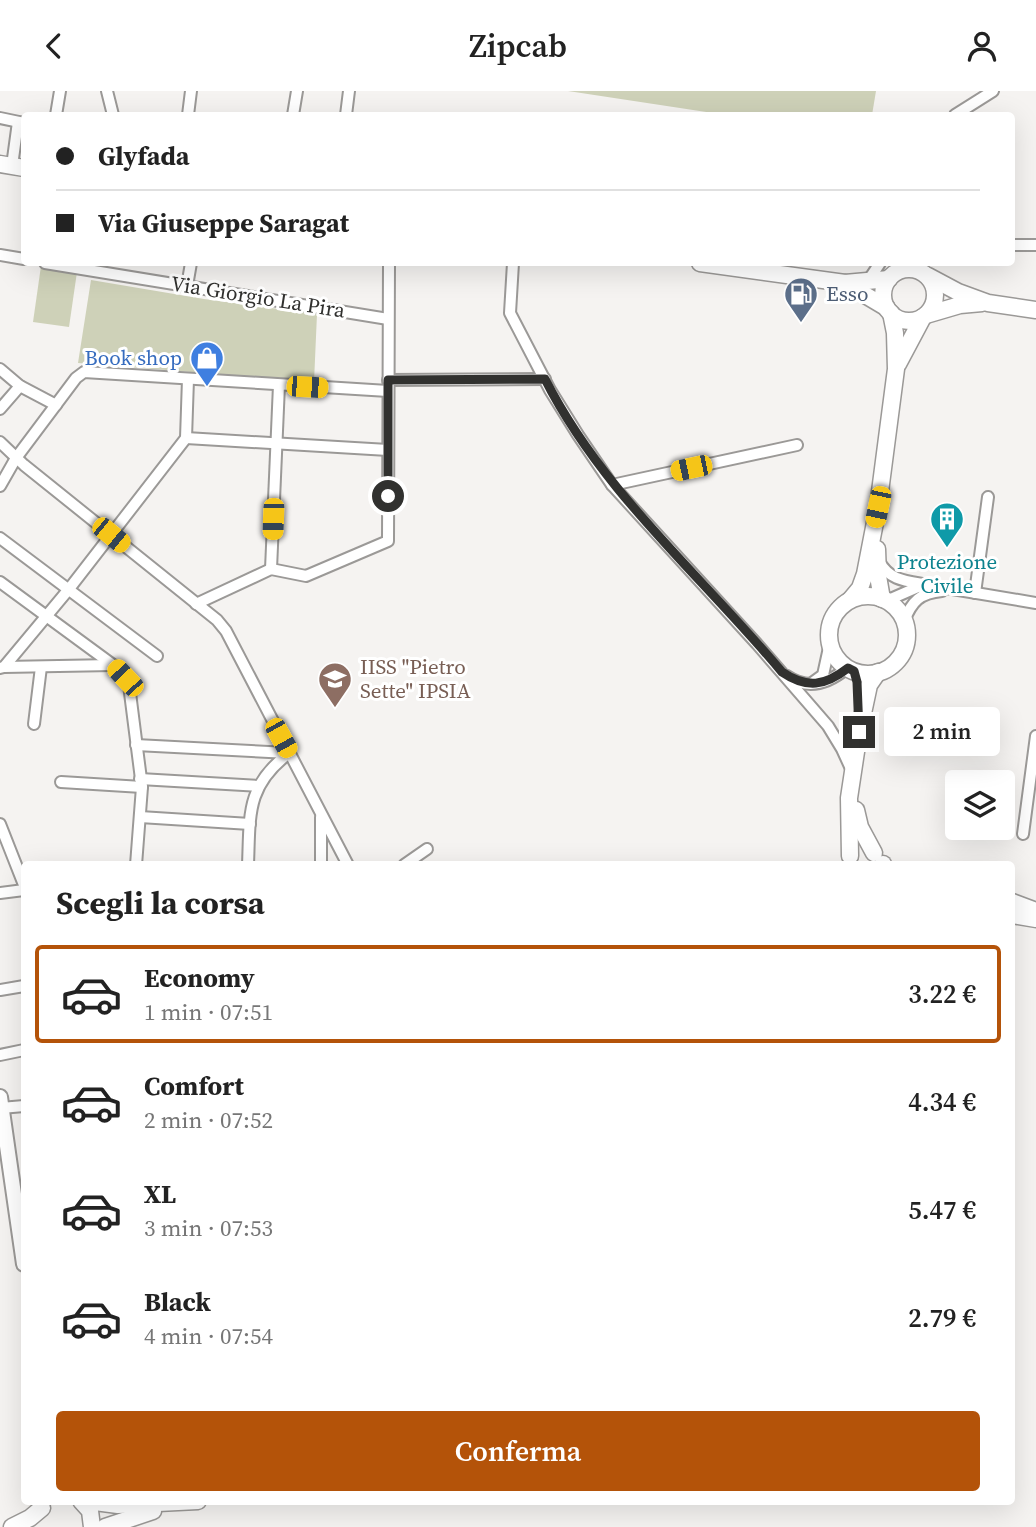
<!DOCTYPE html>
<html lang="it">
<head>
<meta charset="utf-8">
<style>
	:root { --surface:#fff; --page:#f2f2f2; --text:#222; --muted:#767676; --line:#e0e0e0; --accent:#b45309 }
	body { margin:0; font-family:"Source Serif 4",serif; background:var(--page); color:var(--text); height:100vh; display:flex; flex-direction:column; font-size:26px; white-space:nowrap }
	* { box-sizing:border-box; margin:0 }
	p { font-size:23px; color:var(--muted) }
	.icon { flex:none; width:38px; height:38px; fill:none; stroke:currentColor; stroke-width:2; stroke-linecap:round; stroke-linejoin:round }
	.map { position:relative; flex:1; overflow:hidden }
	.sheet { position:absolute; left:21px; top:770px; width:994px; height:644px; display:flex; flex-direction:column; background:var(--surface); border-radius:7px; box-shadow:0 7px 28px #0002 }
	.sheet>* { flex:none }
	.guide { position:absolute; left:21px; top:21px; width:994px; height:154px; border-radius:7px; box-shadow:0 7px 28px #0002; display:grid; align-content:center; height:154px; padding:0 35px; background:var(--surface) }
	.fabs { position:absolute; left:945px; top:679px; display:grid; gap:14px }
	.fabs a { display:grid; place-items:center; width:70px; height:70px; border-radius:7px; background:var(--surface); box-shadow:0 7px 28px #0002; font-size:35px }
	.end { position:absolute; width:32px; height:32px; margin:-16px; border:9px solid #31312f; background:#fff; box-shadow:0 0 0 4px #fff }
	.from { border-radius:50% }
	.bubble { position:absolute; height:49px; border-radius:7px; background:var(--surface); box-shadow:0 7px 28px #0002; font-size:23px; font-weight:600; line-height:49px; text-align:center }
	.car { position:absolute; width:21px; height:42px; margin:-21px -10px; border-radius:9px; box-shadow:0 0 5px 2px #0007; background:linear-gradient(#f5c518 24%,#345 0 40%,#f5c518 0 76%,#345 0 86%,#f5c518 0) }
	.guide b { display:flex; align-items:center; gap:24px; height:66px; font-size:26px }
	.guide b+b { border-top:2px solid var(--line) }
	.guide i { width:18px; height:18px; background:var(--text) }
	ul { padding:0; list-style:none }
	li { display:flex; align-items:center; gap:21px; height:98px; margin:0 14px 10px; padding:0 21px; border:4px solid transparent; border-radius:7px }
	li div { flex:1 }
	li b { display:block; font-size:26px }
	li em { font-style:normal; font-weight:600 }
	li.active { border-color:var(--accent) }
	li>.icon { width:63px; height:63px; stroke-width:1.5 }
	h2 { padding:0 35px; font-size:32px; line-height:84px }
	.cta { display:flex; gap:14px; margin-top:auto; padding:14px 35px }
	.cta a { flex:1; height:80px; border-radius:7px; background:var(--accent); color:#fff; font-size:28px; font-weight:600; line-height:80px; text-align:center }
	header { display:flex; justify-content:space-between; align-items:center; height:91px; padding:0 35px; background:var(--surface); font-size:32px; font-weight:600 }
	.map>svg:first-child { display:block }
</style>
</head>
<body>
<header><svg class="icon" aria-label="back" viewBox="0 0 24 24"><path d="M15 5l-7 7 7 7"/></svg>Zipcab<svg class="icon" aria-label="person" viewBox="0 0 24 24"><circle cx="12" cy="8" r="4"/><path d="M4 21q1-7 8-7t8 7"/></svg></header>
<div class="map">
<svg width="1036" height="1436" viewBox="0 0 1036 1436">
	<rect width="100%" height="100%" fill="#f5f3f1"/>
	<g fill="#ced1b8">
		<path d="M 568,0 L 876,0 L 872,24 L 726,24 Z"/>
		<path d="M 41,175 L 77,181 L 69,236 L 33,231 Z"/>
		<path d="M 91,189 L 204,208 L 317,223 L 314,291 L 78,272 Z"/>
	</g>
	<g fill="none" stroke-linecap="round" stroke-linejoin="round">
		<g stroke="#9b9997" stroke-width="14">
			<g id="minor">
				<path d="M 107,0 L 113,24"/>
				<path d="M 56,24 L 60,0"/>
				<path d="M 188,24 L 191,0"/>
				<path d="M 293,24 L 297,0"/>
				<path d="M 346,24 L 349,0"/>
				<path d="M 955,24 L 993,0"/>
				<path d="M 0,27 L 24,32"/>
				<path d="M 12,75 L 18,31"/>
				<path d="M 1012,154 L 1036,154"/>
				<path d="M 0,164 L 24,168"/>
				<path d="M 45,172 L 388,228"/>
				<path d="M 513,172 L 510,222 L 550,299 L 578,344 L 612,394 L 757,553 L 828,635 L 842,658 L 853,682"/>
				<path d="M 910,172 L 916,179"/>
				<path d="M 868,190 L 880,172"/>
				<path d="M 187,195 L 191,172"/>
				<path d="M 0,278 L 20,295 L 56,314"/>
				<path d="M 388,289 L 545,288"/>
				<path d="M 0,318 L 20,295"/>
				<path d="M 186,347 L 388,359"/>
				<path d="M 0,351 L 24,374 L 217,529 L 226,540 L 348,774"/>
				<path d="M 612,394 L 797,354"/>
				<path d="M 0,395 L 16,367 L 76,287 L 84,281 L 388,300"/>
				<path d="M 0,447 L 157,565"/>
				<path d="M 879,470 C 889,489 905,490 924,493"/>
				<path d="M 271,478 L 279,294"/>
				<path d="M 0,491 L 113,574 L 125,587 L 129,594 L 142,696 L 136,774"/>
				<path d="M 975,502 L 988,406"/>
				<path d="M 886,510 L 918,496 L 934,495 L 1036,512"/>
				<path d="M 196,513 L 271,478 L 306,485 L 388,450 L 389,172"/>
				<path d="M 904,530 C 912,510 920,502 942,500"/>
				<path d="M 4,576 L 113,574"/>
				<path d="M 0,577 L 4,576 L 69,498 L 186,347 L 188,288"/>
				<path d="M 787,585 C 809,600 829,592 847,577"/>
				<path d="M 812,592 L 823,584 L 830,552"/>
				<path d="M 34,633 L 41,576"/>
				<path d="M 136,654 L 289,662"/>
				<path d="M 140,688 L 259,695"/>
				<path d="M 61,691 L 142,696"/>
				<path d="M 140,726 L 250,733"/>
				<path d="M 321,726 L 321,774"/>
				<path d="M 0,733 L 24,794"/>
				<path d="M 1023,743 L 1036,645"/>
				<path d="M 248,774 C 250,723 246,695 289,662"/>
				<path d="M 404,774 L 427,758"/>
				<path d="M 0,802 L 24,799"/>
				<path d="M 0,899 L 24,895"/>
				<path d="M 0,964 L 24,959"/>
				<path d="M 1,1017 L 24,1015"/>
			</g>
		</g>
		<g stroke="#9b9997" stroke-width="18">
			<path id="tertiary" d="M 0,1006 L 24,1173"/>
		</g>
		<g stroke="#9b9997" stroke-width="19">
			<g id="secondary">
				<path d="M 0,73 L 24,77"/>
				<path d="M 700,172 L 845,192 L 889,188"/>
				<circle cx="909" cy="204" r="26"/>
				<path d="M 928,185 L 958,201 L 988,212 L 1036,219"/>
				<path d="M 845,192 L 887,217"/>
				<path d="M 926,224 L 960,214 L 982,212"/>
				<path d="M 898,273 L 923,226"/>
				<path d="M 877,458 L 878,485 L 882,508"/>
				<circle cx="868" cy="544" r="39"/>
				<path d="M 850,509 L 860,497 L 865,483 L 878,416 L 896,278 L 895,242 L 891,222"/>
				<path d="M 856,719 L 860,736 L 874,762"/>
				<path d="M 850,765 L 849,707 L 859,641 L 869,594 L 878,581"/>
				<path d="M 883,773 L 883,774"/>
				<path d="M 1012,811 L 1036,820"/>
				<path d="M 1012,824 L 1036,828"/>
				<path d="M 81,1410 L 90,1420 L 92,1436"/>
				<path d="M 87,1410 L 118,1414 L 198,1410"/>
				<path d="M 12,1436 L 30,1427 L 42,1417"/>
				<path d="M 105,1436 L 153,1420"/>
			</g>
		</g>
		<use href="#minor" stroke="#fff" stroke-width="10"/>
		<use href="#tertiary" stroke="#fff" stroke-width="14"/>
		<use href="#secondary" stroke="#fff" stroke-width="16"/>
	</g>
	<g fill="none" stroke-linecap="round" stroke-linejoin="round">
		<path stroke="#31312f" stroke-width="9" d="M 388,405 L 388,289 L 545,288 C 602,401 702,485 782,581 C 807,598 825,595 848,577 L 854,580 L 857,591 L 859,641"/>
	</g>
	<defs>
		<g id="fuel-pin" transform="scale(1.75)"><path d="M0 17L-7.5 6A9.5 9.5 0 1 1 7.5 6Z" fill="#5c6f8a" stroke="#fff"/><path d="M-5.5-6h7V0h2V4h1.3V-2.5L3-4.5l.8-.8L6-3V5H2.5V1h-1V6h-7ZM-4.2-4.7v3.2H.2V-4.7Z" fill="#fff"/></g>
		<g id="shop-pin" transform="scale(1.75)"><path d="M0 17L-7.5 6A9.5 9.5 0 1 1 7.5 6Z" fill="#3f7fe0" stroke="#fff"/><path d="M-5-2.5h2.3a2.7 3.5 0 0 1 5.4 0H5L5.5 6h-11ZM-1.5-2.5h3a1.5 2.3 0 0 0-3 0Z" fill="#fff"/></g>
		<g id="building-pin" transform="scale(1.75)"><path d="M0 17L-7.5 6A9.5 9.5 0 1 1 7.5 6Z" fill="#0f9aa8" stroke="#fff"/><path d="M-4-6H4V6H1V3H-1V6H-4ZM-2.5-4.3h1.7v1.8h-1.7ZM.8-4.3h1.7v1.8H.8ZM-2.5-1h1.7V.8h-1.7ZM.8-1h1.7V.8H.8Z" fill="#fff"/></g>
		<g id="school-pin" transform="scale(1.75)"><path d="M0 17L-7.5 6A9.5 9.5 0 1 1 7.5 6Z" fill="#8d6e63" stroke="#fff"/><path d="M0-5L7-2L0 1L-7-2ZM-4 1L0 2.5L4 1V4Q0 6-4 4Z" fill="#fff"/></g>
	</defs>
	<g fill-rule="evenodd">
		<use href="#fuel-pin" x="801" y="203"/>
		<use href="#shop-pin" x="207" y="267"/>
		<use href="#building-pin" x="947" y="428"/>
		<use href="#school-pin" x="335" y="588"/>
	</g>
	<g text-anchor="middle" stroke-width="6" stroke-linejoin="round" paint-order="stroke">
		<g font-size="21" fill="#4e5e75" stroke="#fff" text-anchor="start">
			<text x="826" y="210">Esso</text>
		</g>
		<g font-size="21" fill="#31312f" stroke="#fff">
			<text transform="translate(258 206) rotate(9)" y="7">Via Giorgio La Pira</text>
		</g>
		<g font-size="21" fill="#366cbe" stroke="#fff" text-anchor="end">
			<text x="182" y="274">Book shop</text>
		</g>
		<g font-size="21" fill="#0d838f" stroke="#fff">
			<text x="947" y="478">Protezione<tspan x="947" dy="24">Civile</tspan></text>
		</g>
		<g font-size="21" fill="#785e54" stroke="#fff" text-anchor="start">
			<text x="360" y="583">IISS "Pietro<tspan x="360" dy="24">Sette" IPSIA</tspan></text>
		</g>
	</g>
</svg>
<div class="fabs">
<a><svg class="icon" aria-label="layers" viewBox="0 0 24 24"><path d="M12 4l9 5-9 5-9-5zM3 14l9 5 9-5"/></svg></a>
</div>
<i class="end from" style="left:388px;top:405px"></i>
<i class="end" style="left:859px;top:641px"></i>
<div class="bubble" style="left:884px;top:616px;width:116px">2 min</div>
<i class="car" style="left:307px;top:296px;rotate:93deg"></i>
<i class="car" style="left:691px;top:377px;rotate:258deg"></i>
<i class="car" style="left:878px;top:416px;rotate:192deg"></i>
<i class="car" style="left:273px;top:428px;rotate:182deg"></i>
<i class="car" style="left:111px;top:444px;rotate:129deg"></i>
<i class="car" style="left:125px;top:587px;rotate:317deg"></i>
<i class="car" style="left:281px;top:647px;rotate:151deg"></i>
<div class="guide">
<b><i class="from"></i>Glyfada</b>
<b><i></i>Via Giuseppe Saragat</b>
</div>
<section class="sheet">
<h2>Scegli la corsa</h2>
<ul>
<li class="active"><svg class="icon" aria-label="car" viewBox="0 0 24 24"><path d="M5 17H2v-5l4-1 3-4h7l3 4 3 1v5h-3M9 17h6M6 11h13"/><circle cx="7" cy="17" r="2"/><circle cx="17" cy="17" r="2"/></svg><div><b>Economy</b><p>1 min · 07:51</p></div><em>3.22 €</em></li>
<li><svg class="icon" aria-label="car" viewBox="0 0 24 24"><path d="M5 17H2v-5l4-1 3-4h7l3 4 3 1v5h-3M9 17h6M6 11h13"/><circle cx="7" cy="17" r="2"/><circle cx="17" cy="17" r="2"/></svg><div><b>Comfort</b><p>2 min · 07:52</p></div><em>4.34 €</em></li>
<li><svg class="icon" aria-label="car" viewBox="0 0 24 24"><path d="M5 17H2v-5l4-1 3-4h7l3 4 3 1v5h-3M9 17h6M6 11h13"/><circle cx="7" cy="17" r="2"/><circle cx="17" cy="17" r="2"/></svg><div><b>XL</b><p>3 min · 07:53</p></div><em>5.47 €</em></li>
<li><svg class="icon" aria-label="car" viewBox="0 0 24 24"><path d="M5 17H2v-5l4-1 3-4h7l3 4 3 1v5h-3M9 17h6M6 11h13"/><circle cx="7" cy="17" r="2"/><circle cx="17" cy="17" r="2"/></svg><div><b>Black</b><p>4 min · 07:54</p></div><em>2.79 €</em></li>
</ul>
<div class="cta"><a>Conferma</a></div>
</section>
</div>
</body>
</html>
